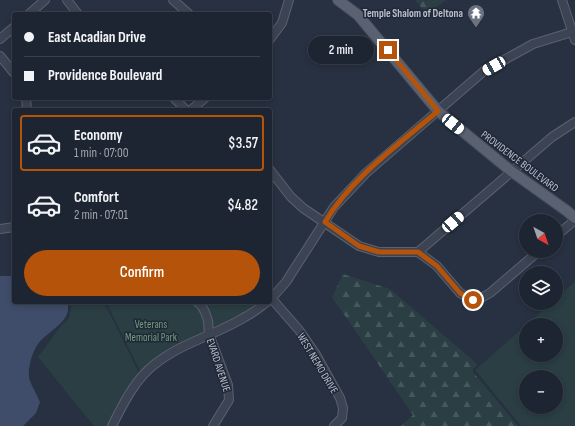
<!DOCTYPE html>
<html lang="en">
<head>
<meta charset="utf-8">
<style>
	:root { --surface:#1e2532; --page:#2b313e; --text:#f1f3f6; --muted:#a1a5ac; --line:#3c424d; --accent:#b45309 }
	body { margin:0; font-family:"Sofia Sans Condensed",sans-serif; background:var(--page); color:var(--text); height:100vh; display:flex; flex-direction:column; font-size:15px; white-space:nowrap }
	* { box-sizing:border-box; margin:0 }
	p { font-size:13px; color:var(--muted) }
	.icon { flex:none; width:22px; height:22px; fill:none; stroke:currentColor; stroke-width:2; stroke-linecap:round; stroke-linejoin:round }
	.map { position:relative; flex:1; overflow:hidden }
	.panel { position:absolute; left:12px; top:108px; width:260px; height:196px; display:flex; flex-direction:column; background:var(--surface); border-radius:4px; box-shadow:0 2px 6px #0003,0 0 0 1px var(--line) }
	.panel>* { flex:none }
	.top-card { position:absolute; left:12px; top:12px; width:260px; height:88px; border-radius:4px; box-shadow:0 2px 6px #0003,0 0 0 1px var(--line); display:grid; align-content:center; height:88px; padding:0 12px; background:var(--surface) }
	.needle { width:26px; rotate:140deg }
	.tools { position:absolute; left:519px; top:214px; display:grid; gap:8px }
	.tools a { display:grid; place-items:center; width:44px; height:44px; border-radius:50%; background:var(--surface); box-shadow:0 2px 6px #0003,0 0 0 1px var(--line); font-size:20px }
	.end { position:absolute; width:18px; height:18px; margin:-9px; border:5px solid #b45309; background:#fff; box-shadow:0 0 0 2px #fff }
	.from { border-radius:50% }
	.bubble { position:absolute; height:28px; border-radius:14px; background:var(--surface); box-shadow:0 2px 6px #0003,0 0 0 1px var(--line); font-size:13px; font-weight:600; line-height:28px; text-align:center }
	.car { position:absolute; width:12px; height:24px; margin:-12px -6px; border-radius:5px; box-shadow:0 0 3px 1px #0007; background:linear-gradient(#fff 24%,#345 0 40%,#fff 0 76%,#345 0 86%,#fff 0) }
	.top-card b { display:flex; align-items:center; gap:14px; height:38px; font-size:15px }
	.top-card b+b { border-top:1px solid var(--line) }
	.top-card i { width:10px; height:10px; background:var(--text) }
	ul { padding:7px 0 0; list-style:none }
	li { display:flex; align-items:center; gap:12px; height:56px; margin:0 8px 6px; padding:0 4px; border:2px solid transparent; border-radius:4px }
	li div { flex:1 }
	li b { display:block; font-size:15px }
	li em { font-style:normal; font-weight:600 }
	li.selected { border-color:var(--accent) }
	li>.icon { width:36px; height:36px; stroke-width:1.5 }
	.action { display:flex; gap:8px; margin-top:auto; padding:8px 12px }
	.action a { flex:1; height:46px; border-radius:24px; background:var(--accent); color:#fff; font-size:16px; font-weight:600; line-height:46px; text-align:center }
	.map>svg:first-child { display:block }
</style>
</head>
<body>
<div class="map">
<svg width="575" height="426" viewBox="0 0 575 426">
	<defs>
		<pattern id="forest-firs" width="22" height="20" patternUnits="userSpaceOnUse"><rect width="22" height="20" fill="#2a3e43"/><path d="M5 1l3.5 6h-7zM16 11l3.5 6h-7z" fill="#47585d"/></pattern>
	</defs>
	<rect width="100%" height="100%" fill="#283142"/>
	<g fill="url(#forest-firs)">
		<path d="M 415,0 L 446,0 L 427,14 Z"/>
		<path d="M 343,274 L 390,289 L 475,362 L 477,365 L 473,369 L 473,372 L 518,426 L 401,426 L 413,415 L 332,297 Z"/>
	</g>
	<g fill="#2a3e43" fill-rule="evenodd">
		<path d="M 575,282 L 575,426 L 521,426 L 475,370 L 551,303 L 556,303 L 556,298 ZM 526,325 L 556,325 L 556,355 L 526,355 ZM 526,377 L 556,377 L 556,407 L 526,407 Z"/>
		<path d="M 70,302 L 104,302 L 139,373 L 126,389 L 108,426 L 94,426 L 38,357 L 61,326 L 69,318 L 71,308 Z"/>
		<path d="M 106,302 L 193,302 C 202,307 205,320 205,330 L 201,334 L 141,373 Z"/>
		<path d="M 202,302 L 250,302 L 254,307 L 240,316 L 211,330 Z"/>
	</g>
	<path fill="#3f4d6a" d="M 0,276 L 14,276 L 14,302 L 67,302 C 74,321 47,331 38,344 C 32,352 28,367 29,377 C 29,381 38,397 40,402 L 36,413 L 23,426 L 0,426 Z"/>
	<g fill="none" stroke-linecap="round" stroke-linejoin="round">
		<g stroke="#5a616f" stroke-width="10">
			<g id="minor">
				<path d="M 67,0 L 78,14"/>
				<path d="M 173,0 L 189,14"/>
				<path d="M 562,0 L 575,40"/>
				<path d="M 29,14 L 45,0"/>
				<path d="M 0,39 L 14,27"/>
				<path d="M 270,39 L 282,23 L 289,0"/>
				<path d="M 0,56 L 14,73"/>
				<path d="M 26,98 L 27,110"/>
				<path d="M 174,98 L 186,110"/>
				<path d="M 191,110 L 205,98"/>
				<path d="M 270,170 L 291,197 L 303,208 L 359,246 L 379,252 L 418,252 L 437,266 L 460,293 L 473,300 L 481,298 L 490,293 L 539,251"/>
				<path d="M 0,229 L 14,227"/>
				<path d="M 556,236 L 575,220"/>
				<path d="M 418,252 L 552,137 L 575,122"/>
				<path d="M 272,299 L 299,330 L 315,353 L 340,398 L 343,408 L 342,418 L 334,426"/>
				<path d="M 270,300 L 286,282 L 334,207 L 366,173 L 484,71 L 533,44 L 575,31"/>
				<path d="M 197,302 L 201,305 L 205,312 L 208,321 L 209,334 L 228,385 L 229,400 L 213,426"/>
				<path d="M 112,426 C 123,404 135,379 155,364 C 183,342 216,335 245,317 C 253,313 260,307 267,302"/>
			</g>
		</g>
		<g stroke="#464c5b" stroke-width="12">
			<path id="major" d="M 338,0 L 358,15 L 438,111 L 511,171 L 567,211 L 575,218"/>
		</g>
		<use href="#minor" stroke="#3c4352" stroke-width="8"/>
		<use href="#major" stroke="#5a6271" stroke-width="10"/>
	</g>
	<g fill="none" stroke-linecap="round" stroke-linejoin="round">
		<path stroke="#b45309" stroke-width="5" d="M 388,50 L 438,111 C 399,144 351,178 325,222 L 359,246 L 379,252 L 418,252 L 437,266 L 460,293 L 473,300"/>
	</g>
	<defs>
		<g id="temple-pin" transform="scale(0.9)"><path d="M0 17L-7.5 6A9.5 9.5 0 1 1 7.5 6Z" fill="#6b7280" stroke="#212837"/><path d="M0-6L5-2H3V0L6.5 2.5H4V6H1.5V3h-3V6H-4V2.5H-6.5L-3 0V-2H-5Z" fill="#fff"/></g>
	</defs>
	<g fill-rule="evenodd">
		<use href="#temple-pin" x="476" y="13"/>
	</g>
	<g text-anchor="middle" stroke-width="3" stroke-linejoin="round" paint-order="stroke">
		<g font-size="11" font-weight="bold" fill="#b9bfcc" stroke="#212837" text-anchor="end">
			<text x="463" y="17">Temple Shalom of Deltona</text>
		</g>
		<g font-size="11" fill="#b9bfcc" stroke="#212837">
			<text transform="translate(520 161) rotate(37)" y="4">PROVIDENCE BOULEVARD</text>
			<text transform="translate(318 363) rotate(59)" y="4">WEST NEMO DRIVE</text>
			<text transform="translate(219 365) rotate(72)" y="4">EVARD AVENUE</text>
		</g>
		<g font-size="11" fill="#719c7e" stroke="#212837">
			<text x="151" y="328">Veterans<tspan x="151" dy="13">Memorial Park</tspan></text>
		</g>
	</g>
</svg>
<div class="tools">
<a><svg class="needle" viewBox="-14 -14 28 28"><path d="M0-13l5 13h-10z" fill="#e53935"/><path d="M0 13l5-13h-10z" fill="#a1a5ac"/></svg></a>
<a><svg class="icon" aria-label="layers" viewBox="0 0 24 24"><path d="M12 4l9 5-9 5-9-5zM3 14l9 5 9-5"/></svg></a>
<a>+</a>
<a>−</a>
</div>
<i class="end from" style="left:473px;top:300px"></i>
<i class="end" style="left:388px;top:50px"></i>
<div class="bubble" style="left:308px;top:36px;width:66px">2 min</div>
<i class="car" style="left:494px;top:66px;rotate:240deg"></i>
<i class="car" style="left:453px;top:124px;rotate:129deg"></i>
<i class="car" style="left:453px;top:222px;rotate:49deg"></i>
<div class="top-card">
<b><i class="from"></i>East Acadian Drive</b>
<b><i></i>Providence Boulevard</b>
</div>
<section class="panel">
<ul>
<li class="selected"><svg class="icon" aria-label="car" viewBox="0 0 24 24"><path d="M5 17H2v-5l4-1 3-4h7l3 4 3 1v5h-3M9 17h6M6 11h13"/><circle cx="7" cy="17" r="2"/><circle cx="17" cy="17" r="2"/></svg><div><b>Economy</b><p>1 min · 07:00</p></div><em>$3.57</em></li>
<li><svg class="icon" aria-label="car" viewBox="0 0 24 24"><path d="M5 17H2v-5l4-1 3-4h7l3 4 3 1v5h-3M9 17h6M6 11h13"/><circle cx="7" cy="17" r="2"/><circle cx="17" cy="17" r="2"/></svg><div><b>Comfort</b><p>2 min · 07:01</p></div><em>$4.82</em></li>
</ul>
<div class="action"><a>Confirm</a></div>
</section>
</div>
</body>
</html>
